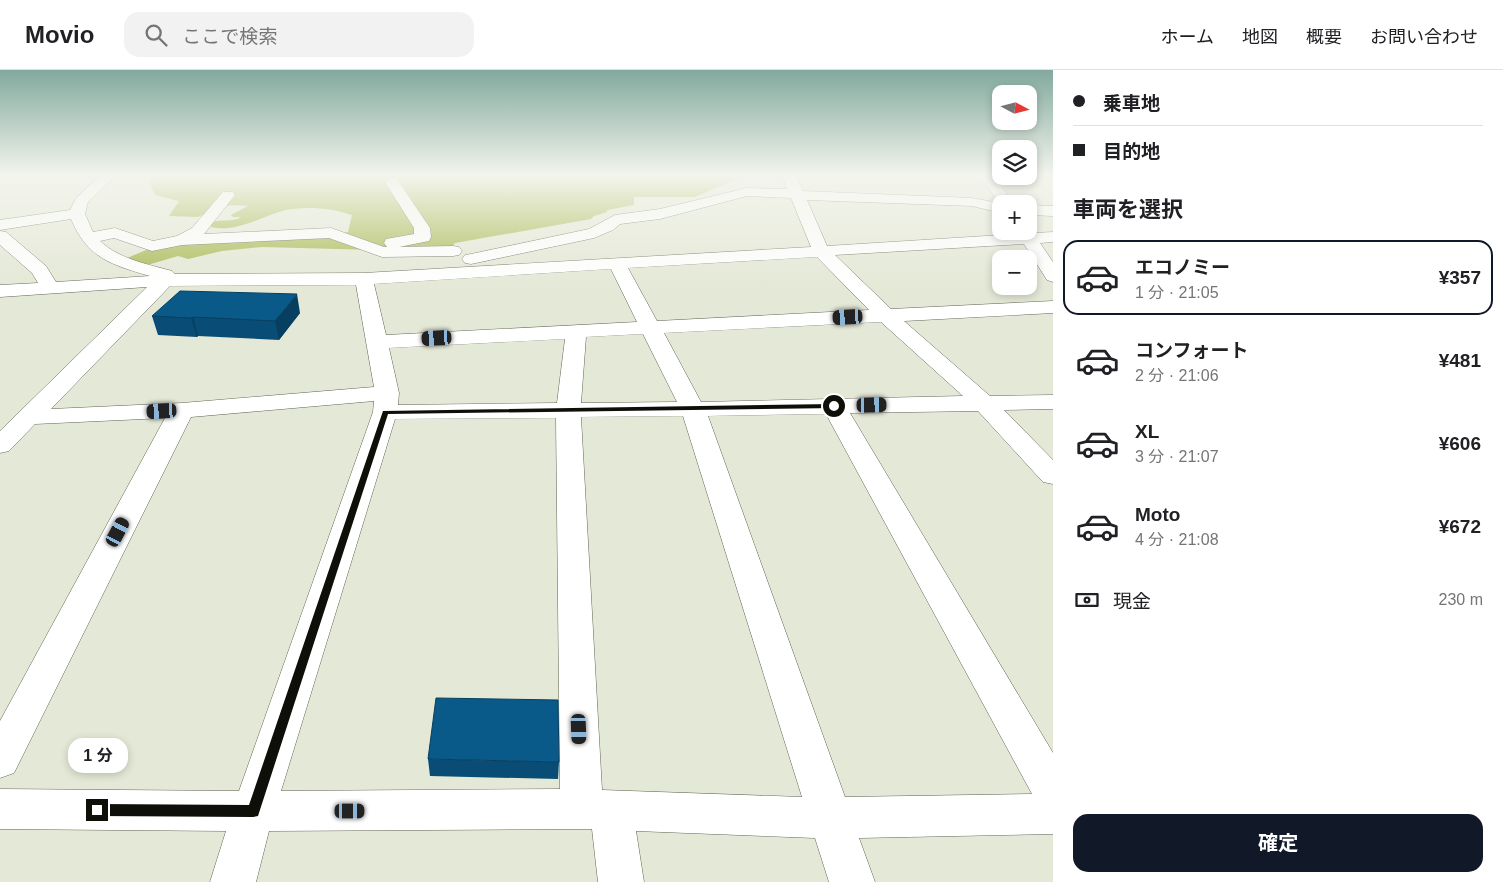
<!DOCTYPE html>
<html lang="ja">
<head>
<meta charset="utf-8">
<style>
	:root { --surface:#fff; --page:#f2f2f2; --text:#202124; --muted:#757577; --line:#e0e0e0; --accent:#111827 }
	body { margin:0; font-family:Helvetica,"Noto Sans JP",sans-serif; background:var(--page); color:var(--text); height:100vh; display:flex; flex-direction:column; font-size:19px; white-space:nowrap }
	* { box-sizing:border-box; margin:0 }
	p { font-size:16px; color:var(--muted) }
	.icon { flex:none; width:28px; height:28px; fill:none; stroke:currentColor; stroke-width:2; stroke-linecap:round; stroke-linejoin:round }
	.map { position:relative; flex:1; overflow:hidden }
	.drawer { display:flex; flex-direction:column; background:var(--surface); width:450px }
	.drawer>* { flex:none }
	.top-card { display:grid; align-content:center; height:110px; padding:0 20px; background:var(--surface) }
	.needle { width:32px; rotate:97deg }
	.controls { position:absolute; left:992px; top:15px; display:grid; gap:10px }
	.controls a { display:grid; place-items:center; width:45px; height:45px; border-radius:10px; background:var(--surface); box-shadow:0 2px 8px #0003; font-size:25px }
	.end { position:absolute; width:22px; height:22px; margin:-11px; border:6px solid #0e0f09; background:#fff; box-shadow:0 0 0 2px #fff }
	.from { border-radius:50% }
	.bubble { position:absolute; height:35px; border-radius:15px; background:var(--surface); box-shadow:0 2px 8px #0003; font-size:16px; font-weight:700; line-height:35px; text-align:center }
	.car { position:absolute; width:15px; height:30px; margin:-15px -8px; border-radius:6px; box-shadow:0 0 4px 1px #0007; background:linear-gradient(#222 24%,#8ab4d8 0 40%,#222 0 76%,#8ab4d8 0 86%,#222 0) }
	.top-card b { display:flex; align-items:center; gap:18px; height:48px; font-size:19px }
	.top-card b+b { border-top:1px solid var(--line) }
	.top-card i { width:12px; height:12px; background:var(--text) }
	ul { padding:0; list-style:none }
	li { display:flex; align-items:center; gap:15px; height:75px; margin:0 10px 8px; padding:0 10px; border:2px solid transparent; border-radius:15px }
	li div { flex:1 }
	li b { display:block; font-size:19px }
	li em { font-style:normal; font-weight:700 }
	li.current { border-color:var(--accent) }
	li>.icon { width:45px; height:45px; stroke-width:1.5 }
	h2 { padding:0 20px; font-size:22px; line-height:60px }
	.pay { display:flex; align-items:center; gap:12px; height:55px; padding:0 20px; font-size:19px }
	.pay p { margin-inline-start:auto }
	.action { display:flex; gap:10px; margin-top:auto; padding:10px 20px }
	.action a { flex:1; height:58px; border-radius:15px; background:var(--accent); color:#fff; font-size:20px; font-weight:700; line-height:58px; text-align:center }
	header { display:flex; align-items:center; gap:30px; box-sizing:border-box; height:70px; padding:0 25px; background:var(--surface); border-bottom:1px solid var(--line) }
	header strong { font-size:24px }
	nav { display:flex; gap:28px; margin-inline-start:auto; font-size:18px }
	.search { width:350px; height:45px; background:var(--page); display:flex; align-items:center; gap:12px; box-sizing:border-box; padding:0 18px; border-radius:15px; color:var(--muted); font-size:19px }
	main { display:flex; flex:1; min-height:0 }
	.map>svg:first-child { display:block }
</style>
</head>
<body>
<header>
<strong>Movio</strong>
<div class="search"><svg class="icon" aria-label="search" viewBox="0 0 24 24"><circle cx="10" cy="10" r="6"/><path d="M15 15l6 6"/></svg>ここで検索</div>
<nav><a>ホーム</a><a>地図</a><a>概要</a><a>お問い合わせ</a></nav>
</header>
<main>
<div class="map">
<svg width="1053" height="812" viewBox="0 0 1053 812">
	<rect width="100%" height="100%" fill="#e4e8d6"/>
	<path fill="#a9b953" d="M 151,106 L 744,106 L 695,127 L 634,127 L 634,135 L 607,140 L 607,142 L 594,146 L 591,149 L 455,173 L 450,180 L 413,181 L 262,177 L 222,181 L 188,189 L 178,186 L 144,196 L 127,188 L 151,178 L 184,171 L 337,164 L 348,162 L 352,145 C 332,138 308,136 286,140 C 262,146 236,163 211,157 L 210,153 C 221,148 233,153 241,147 L 233,147 L 231,145 L 248,136 L 232,135 L 212,140 L 198,147 L 169,146 L 179,131 L 155,125 L 148,109 Z"/>
	<g fill="none" stroke-linecap="round" stroke-linejoin="round">
		<g stroke="#616454" stroke-width="1">
			<g id="street">
				<path d="M 100,106 L 115,106 L 88,132 L 85,144 L 93,162 L 115,158 L 153,171 L 177,166 L 192,158 L 223,122 L 233,122 L 235,125 L 204,164 L 331,158 L 384,177 L 387,177 L 384,173 L 386,169 L 414,164 L 414,158 L 385,112 L 392,108 L 397,109 L 430,158 L 431,167 L 429,171 L 399,177 L 453,176 L 459,177 L 462,181 L 459,185 L 453,186 L 382,187 L 329,168 L 182,175 L 152,181 L 114,168 L 100,171 C 119,189 147,194 172,201 L 175,204 L 364,203 L 811,177 L 791,128 L 747,126 L 660,149 L 620,154 L 613,160 L 594,168 L 471,194 L 465,193 L 462,189 L 465,185 L 471,184 L 589,159 L 615,145 L 660,139 L 747,118 L 787,119 L 782,106 L 796,106 L 803,121 L 972,128 L 999,133 L 980,106 L 994,106 L 1014,134 L 1001,134 L 1001,143 L 972,136 L 807,130 L 827,176 L 1018,164 L 1016,161 L 1029,161 L 1029,157 L 1034,163 L 1053,162 L 1053,172 L 1040,173 L 1053,192 L 1053,212 L 1047,210 L 1024,174 L 835,185 L 891,239 L 1053,231 L 1053,243 L 904,251 L 990,326 L 1053,325 L 1053,339 L 1004,340 L 1053,390 L 1053,414 L 1043,412 L 978,341 L 850,343 L 1053,683 L 1053,764 L 859,768 L 875,812 L 829,812 L 815,768 L 636,761 L 644,812 L 598,812 L 592,759 L 269,761 L 256,812 L 210,812 L 226,761 L 0,759 L 0,719 L 239,721 L 373,342 L 374,331 L 191,347 L 14,703 L 0,708 L 0,651 L 165,348 L 35,354 L 9,381 L 0,383 L 0,361 L 147,217 L 0,227 L 0,215 L 38,213 L 32,203 L 0,175 L 0,161 L 6,162 L 46,196 L 56,212 L 150,206 C 112,195 87,188 71,149 L 0,160 L 0,150 L 70,140 L 76,128 ZM 817,187 L 869,240 L 657,251 L 628,198 ZM 611,199 L 637,252 L 386,265 L 374,214 ZM 356,215 L 374,317 L 182,333 L 51,339 L 170,216 ZM 881,252 L 963,326 L 701,332 L 664,263 ZM 643,264 L 677,332 L 581,333 L 586,267 ZM 565,269 L 557,333 L 398,335 L 399,323 L 389,278 ZM 826,344 L 1032,724 L 845,727 L 708,346 ZM 683,346 L 802,727 L 602,720 L 581,347 ZM 556,348 L 560,719 L 281,721 L 395,349 Z"/>
				<path d="M 1029,135 L 1053,136 L 1053,146 L 1029,145 Z"/>
			</g>
		</g>
		<use href="#street" fill="#fff" fill-rule="evenodd"/>
	</g>
	<g fill="#094d76">
		<path d="M 300,243 L 279,270 L 198,266 L 197,267 L 158,265 L 152,246 Z"/>
		<path d="M 428,689 L 559,692 L 558,709 L 430,706 Z"/>
	</g>
	<g fill="#073f60">
		<path d="M 297,224 L 300,243 L 279,270 L 275,251 Z"/>
		<path d="M 193,247 L 198,266 L 197,267 L 191,248 Z"/>
	</g>
	<g fill="#0a5a89" stroke="#073f60">
		<path d="M 180,221 L 297,224 L 275,251 L 193,247 L 191,248 L 152,246 Z"/>
		<path d="M 436,628 L 558,630 L 559,692 L 428,689 Z"/>
	</g>
	<linearGradient id="sky" x2="0" y2="1"><stop stop-color="#82a99e"/><stop offset="0.48" stop-color="#f3f5ed"/><stop offset="1" stop-color="#f3f5ed" stop-opacity="0"/></linearGradient>
	<rect width="1053" height="219" fill="url(#sky)"/>
	<path fill="#0e0f09" d="M 834,334 L 837,335 L 837,338 L 388,344 L 258,746 L 253,747 L 97,746 L 93,744 L 91,740 L 93,736 L 97,734 L 249,735 L 383,341 Z"/>
</svg>
<div class="controls">
<a><svg class="needle" viewBox="-14 -14 28 28"><path d="M0-13l5 13h-10z" fill="#e53935"/><path d="M0 13l5-13h-10z" fill="#757577"/></svg></a>
<a><svg class="icon" aria-label="layers" viewBox="0 0 24 24"><path d="M12 4l9 5-9 5-9-5zM3 14l9 5 9-5"/></svg></a>
<a>+</a>
<a>−</a>
</div>
<i class="end from" style="left:834px;top:336px"></i>
<i class="end" style="left:97px;top:740px"></i>
<div class="bubble" style="left:68px;top:668px;width:60px">1 分</div>
<i class="car" style="left:848px;top:247px;rotate:267deg"></i>
<i class="car" style="left:437px;top:268px;rotate:267deg"></i>
<i class="car" style="left:872px;top:335px;rotate:89deg"></i>
<i class="car" style="left:162px;top:341px;rotate:267deg"></i>
<i class="car" style="left:118px;top:462px;rotate:28deg"></i>
<i class="car" style="left:579px;top:659px;rotate:178deg"></i>
<i class="car" style="left:350px;top:741px;rotate:90deg"></i>
</div>
<section class="drawer">
<div class="top-card">
<b><i class="from"></i>乗車地</b>
<b><i></i>目的地</b>
</div>
<h2>車両を選択</h2>
<ul>
<li class="current"><svg class="icon" aria-label="car" viewBox="0 0 24 24"><path d="M5 17H2v-5l4-1 3-4h7l3 4 3 1v5h-3M9 17h6M6 11h13"/><circle cx="7" cy="17" r="2"/><circle cx="17" cy="17" r="2"/></svg><div><b>エコノミー</b><p>1 分 · 21:05</p></div><em>¥357</em></li>
<li><svg class="icon" aria-label="car" viewBox="0 0 24 24"><path d="M5 17H2v-5l4-1 3-4h7l3 4 3 1v5h-3M9 17h6M6 11h13"/><circle cx="7" cy="17" r="2"/><circle cx="17" cy="17" r="2"/></svg><div><b>コンフォート</b><p>2 分 · 21:06</p></div><em>¥481</em></li>
<li><svg class="icon" aria-label="car" viewBox="0 0 24 24"><path d="M5 17H2v-5l4-1 3-4h7l3 4 3 1v5h-3M9 17h6M6 11h13"/><circle cx="7" cy="17" r="2"/><circle cx="17" cy="17" r="2"/></svg><div><b>XL</b><p>3 分 · 21:07</p></div><em>¥606</em></li>
<li><svg class="icon" aria-label="car" viewBox="0 0 24 24"><path d="M5 17H2v-5l4-1 3-4h7l3 4 3 1v5h-3M9 17h6M6 11h13"/><circle cx="7" cy="17" r="2"/><circle cx="17" cy="17" r="2"/></svg><div><b>Moto</b><p>4 分 · 21:08</p></div><em>¥672</em></li>
</ul>
<div class="pay"><svg class="icon" aria-label="cash" viewBox="0 0 24 24"><path d="M3 7h18v10H3z"/><circle cx="12" cy="12" r="2"/></svg>現金<p>230 m</p></div>
<div class="action"><a>確定</a></div>
</section>
</main>
</body>
</html>
